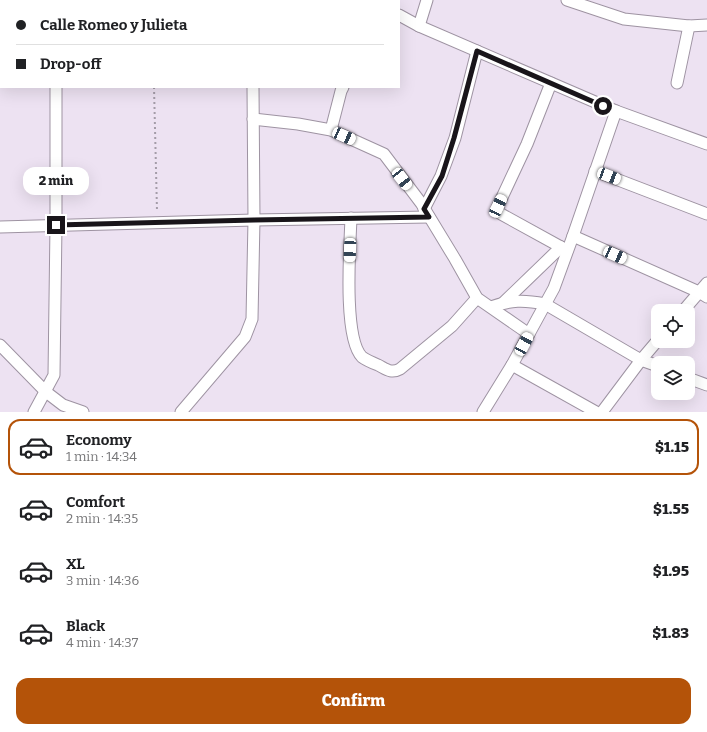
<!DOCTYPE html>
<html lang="en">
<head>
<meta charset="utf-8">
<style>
	:root { --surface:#fff; --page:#f6f6f6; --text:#202124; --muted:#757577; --line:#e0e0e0; --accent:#b45309 }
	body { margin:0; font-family:Bitter,serif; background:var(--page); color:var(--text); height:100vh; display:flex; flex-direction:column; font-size:15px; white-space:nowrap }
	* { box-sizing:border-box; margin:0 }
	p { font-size:13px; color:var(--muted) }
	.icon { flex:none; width:22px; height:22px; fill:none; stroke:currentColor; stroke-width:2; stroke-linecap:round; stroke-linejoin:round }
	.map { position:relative; height:412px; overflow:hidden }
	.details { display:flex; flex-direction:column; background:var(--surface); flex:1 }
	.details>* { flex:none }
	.banner { position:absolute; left:0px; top:0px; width:400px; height:88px; box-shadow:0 4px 16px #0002; display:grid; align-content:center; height:88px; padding:0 16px; background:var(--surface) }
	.fabs { position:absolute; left:651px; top:304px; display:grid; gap:8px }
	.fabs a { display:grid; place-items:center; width:44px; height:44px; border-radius:8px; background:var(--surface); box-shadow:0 4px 16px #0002; font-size:20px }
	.end { position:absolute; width:18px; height:18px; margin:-9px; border:5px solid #19151a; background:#fff; box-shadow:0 0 0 2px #fff }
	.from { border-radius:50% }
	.bubble { position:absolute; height:28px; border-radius:12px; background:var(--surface); box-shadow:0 4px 16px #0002; font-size:13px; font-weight:800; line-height:28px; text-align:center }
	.car { position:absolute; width:12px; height:24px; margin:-12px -6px; border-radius:5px; box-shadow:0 0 3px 1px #0007; background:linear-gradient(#fff 24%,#345 0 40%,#fff 0 76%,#345 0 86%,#fff 0) }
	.banner b { display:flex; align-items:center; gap:14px; height:38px; font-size:15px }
	.banner b+b { border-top:1px solid var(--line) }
	.banner i { width:10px; height:10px; background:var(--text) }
	ul { padding:7px 0 0; list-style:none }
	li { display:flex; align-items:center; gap:12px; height:56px; margin:0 8px 6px; padding:0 8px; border:2px solid transparent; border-radius:12px }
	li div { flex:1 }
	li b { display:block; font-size:15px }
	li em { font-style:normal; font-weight:800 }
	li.active { border-color:var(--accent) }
	li>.icon { width:36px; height:36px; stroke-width:1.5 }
	.button { display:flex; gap:8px; margin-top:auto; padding:8px 16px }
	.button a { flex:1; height:46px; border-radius:12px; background:var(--accent); color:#fff; font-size:16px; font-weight:800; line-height:46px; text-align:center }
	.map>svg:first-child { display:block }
</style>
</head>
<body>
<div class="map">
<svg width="707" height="412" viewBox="0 0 707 412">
	<rect width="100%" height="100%" fill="#ede2f2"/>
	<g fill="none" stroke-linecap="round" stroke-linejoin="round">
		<g stroke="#9e93a2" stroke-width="13">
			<g id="street">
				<path d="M 55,0 L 55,1"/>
				<path d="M 252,0 L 252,1"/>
				<path d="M 367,0 L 369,1"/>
				<path d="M 567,0 L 624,19 L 689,26 L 707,25"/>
				<path d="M 399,15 L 419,26 L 616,111 L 707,144"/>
				<path d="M 419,26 L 427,0"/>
				<path d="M 551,83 L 527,144 L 498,206 L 498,211 L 501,214 L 561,247"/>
				<path d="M 677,83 L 689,26"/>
				<path d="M 253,119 L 298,124 L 331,130 L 384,154 L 421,203 L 455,259 L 477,298 L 529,334"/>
				<path d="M 331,130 L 341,91 L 343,87"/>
				<path d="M 595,171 L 707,214"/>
				<path d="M 424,209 L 441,176 L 455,138 L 477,51"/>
				<path d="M 351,218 C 350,246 343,338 362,357 C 366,360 373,363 378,365 C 386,369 391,374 400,369 L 452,326 L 477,298"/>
				<path d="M 0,227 L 254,220 L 429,217"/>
				<path d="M 573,236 L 699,292 L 707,297"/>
				<path d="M 503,303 L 561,247 L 567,251"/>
				<path d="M 491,307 C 511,300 524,300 545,304 L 641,360 L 658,366"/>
				<path d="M 683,311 L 707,283"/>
				<path d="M 0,345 L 46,392 L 63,405 L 83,412"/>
				<path d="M 512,365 L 596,412"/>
				<path d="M 688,378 L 707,385"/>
				<path d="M 34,412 L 54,375 L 56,225 L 56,87"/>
				<path d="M 181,412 L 245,337 L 252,319 L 254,220 L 253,87"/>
				<path d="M 483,412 L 512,365 L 554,288 L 573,236 L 616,111"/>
				<path d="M 602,412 L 641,360 L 658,340"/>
			</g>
		</g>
		<g stroke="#a49ca8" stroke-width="2" stroke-dasharray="2 3" stroke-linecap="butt">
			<path d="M 156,1 L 157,0"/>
			<path d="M 154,87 L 157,211"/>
		</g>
		<use href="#street" stroke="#fff" stroke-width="11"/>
	</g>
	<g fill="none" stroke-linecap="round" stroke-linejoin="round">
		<path stroke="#19151a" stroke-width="5" d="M 56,225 L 254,220 L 429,217 L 424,209 L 442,176 L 454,138 L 477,51 L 603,106"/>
	</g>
</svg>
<div class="fabs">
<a><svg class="icon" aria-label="locate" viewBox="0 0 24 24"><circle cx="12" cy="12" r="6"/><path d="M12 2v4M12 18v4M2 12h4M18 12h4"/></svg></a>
<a><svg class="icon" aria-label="layers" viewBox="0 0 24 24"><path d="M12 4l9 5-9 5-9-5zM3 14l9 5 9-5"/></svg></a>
</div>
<i class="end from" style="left:603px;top:106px"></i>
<i class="end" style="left:56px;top:225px"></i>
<div class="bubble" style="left:23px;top:167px;width:66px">2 min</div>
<i class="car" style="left:344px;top:136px;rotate:114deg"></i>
<i class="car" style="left:609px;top:176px;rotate:111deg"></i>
<i class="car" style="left:402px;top:179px;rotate:142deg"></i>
<i class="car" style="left:498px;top:206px;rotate:25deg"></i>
<i class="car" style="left:350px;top:250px;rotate:182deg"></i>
<i class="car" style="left:615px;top:255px;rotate:114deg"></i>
<i class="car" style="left:524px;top:344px;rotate:28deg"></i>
<div class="banner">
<b><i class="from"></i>Calle Romeo y Julieta</b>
<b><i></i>Drop-off</b>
</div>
</div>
<section class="details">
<ul>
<li class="active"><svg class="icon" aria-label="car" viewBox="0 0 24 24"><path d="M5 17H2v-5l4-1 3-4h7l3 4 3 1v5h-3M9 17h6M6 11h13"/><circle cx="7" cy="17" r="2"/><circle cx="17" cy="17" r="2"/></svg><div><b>Economy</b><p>1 min · 14:34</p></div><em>$1.15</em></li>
<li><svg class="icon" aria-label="car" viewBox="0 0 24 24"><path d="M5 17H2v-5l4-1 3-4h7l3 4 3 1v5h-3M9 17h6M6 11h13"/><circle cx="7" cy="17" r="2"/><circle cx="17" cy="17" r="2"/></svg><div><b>Comfort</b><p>2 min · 14:35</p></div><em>$1.55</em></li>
<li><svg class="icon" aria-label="car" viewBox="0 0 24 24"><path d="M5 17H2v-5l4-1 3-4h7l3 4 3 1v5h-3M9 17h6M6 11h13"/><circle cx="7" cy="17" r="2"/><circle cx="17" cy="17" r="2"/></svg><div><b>XL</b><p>3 min · 14:36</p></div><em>$1.95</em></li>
<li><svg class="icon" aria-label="car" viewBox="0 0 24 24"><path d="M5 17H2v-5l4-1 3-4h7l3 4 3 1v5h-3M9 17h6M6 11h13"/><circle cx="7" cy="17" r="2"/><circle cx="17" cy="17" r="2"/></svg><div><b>Black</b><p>4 min · 14:37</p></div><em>$1.83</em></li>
</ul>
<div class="button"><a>Confirm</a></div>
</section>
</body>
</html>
